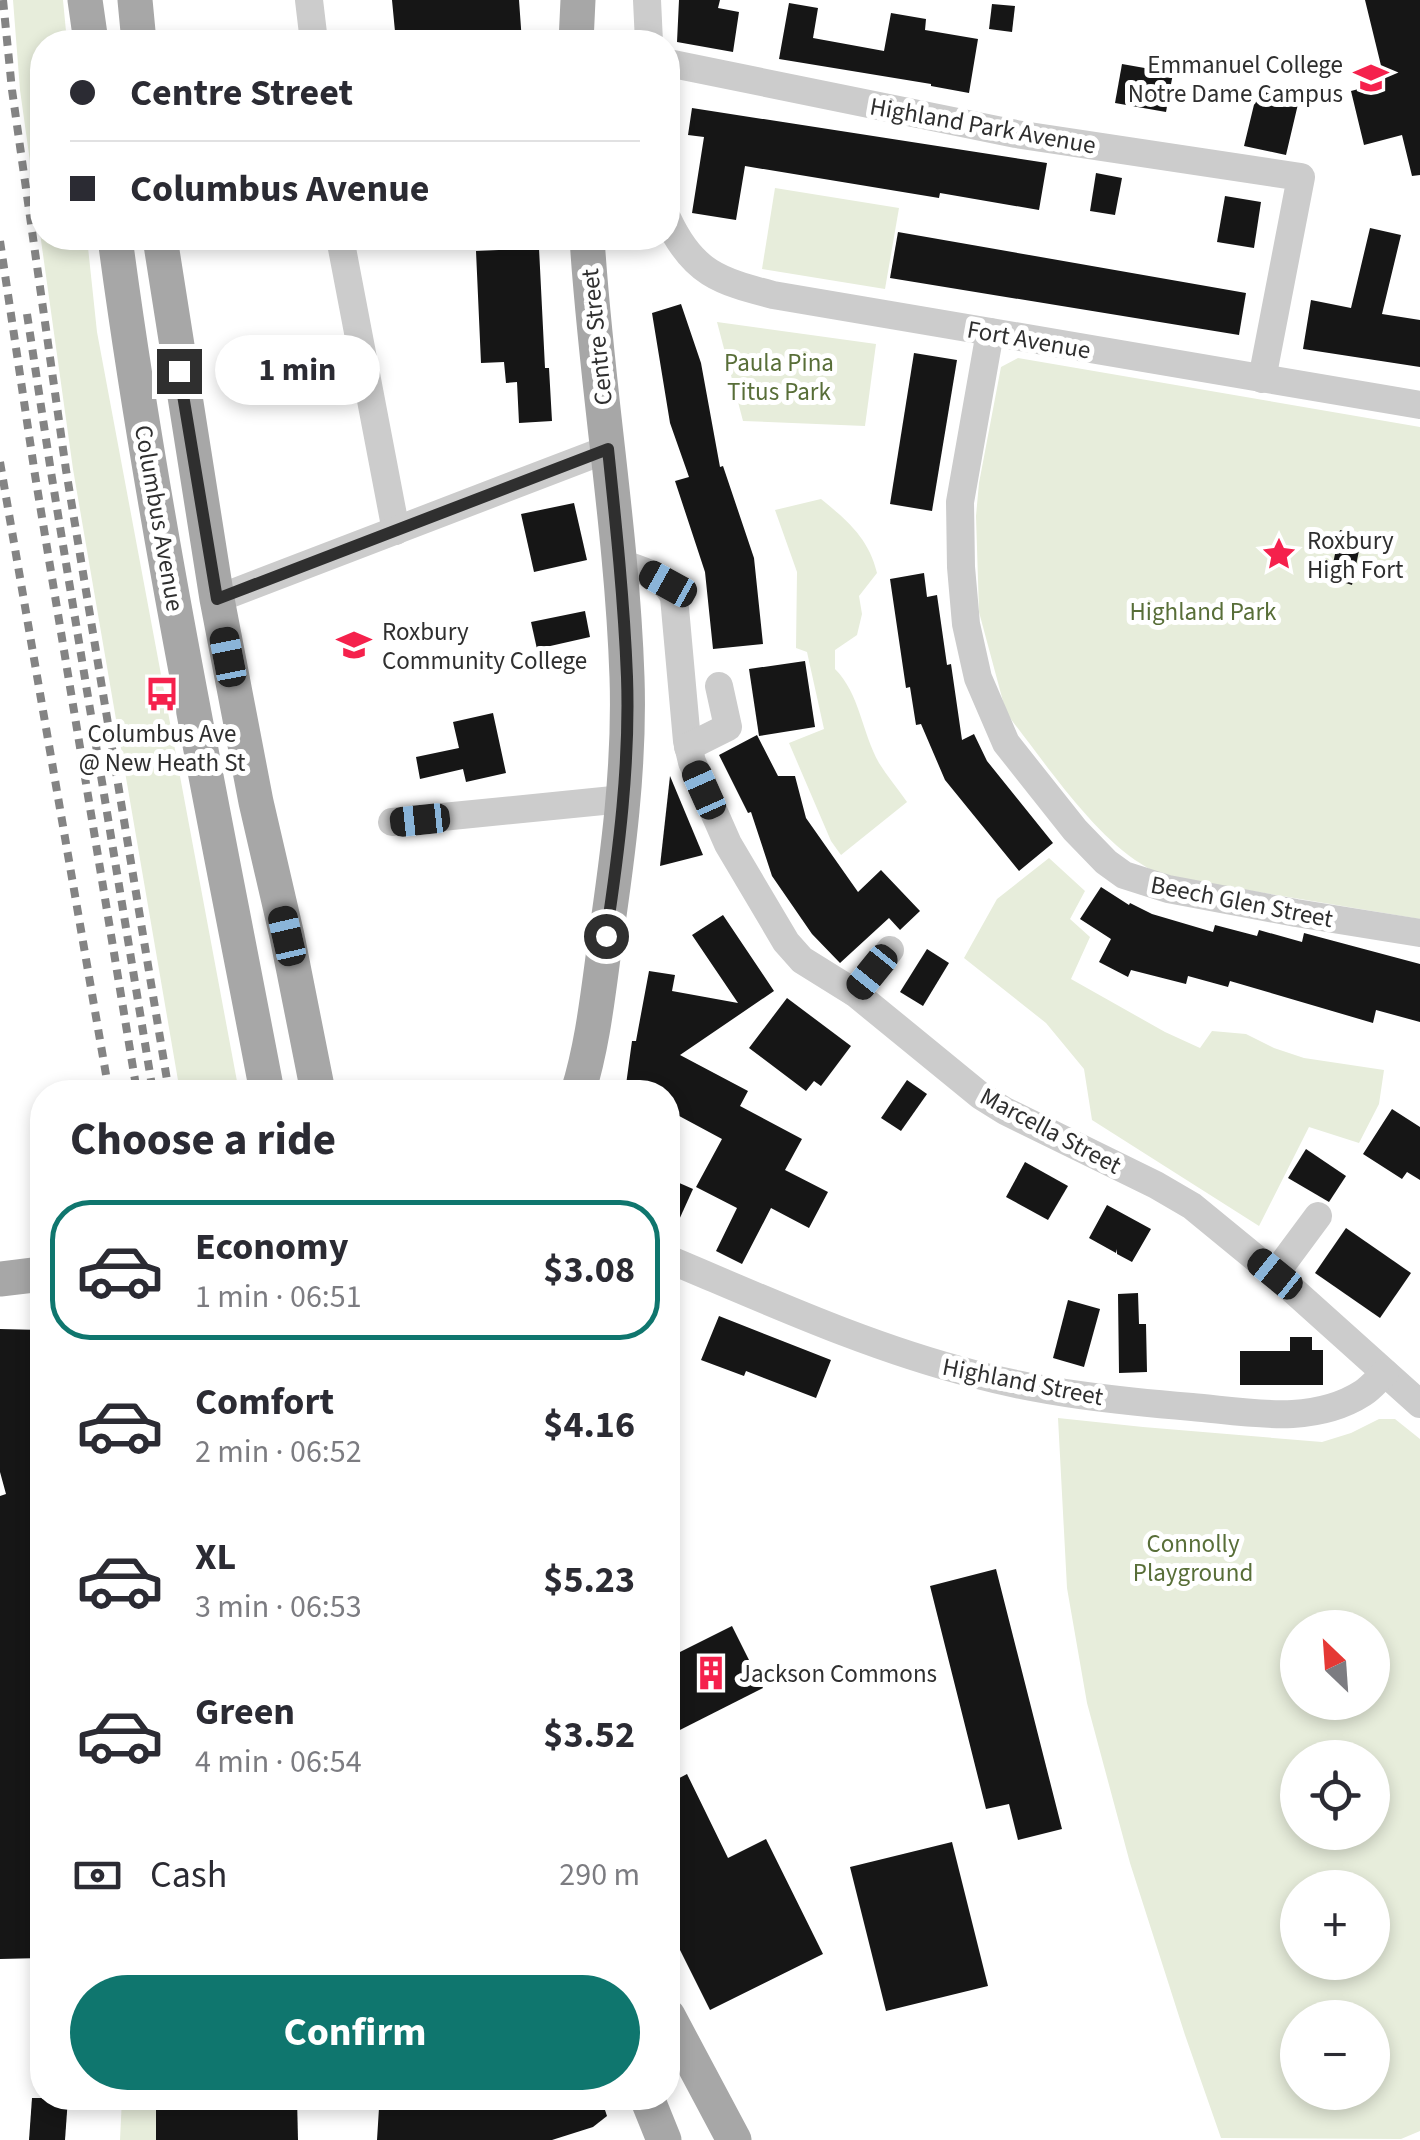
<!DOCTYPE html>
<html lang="en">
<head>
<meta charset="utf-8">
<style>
	:root { --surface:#fff; --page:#f2f2f3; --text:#2b2b33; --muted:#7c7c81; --line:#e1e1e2; --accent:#0f766e }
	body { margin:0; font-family:"Source Sans 3",sans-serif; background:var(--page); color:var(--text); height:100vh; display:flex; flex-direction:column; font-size:38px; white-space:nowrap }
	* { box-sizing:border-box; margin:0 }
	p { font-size:32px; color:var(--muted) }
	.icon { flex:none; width:55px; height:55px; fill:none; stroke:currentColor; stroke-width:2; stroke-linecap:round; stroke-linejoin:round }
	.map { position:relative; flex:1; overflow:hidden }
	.sheet { position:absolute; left:30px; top:1080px; width:650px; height:1030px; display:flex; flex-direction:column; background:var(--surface); border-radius:40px; box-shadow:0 5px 15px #0003 }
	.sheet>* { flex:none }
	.guide { position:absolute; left:30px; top:30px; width:650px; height:220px; border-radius:40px; box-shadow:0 5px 15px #0003; display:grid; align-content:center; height:220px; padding:0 40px; background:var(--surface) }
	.needle { width:65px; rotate:335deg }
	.controls { position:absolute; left:1280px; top:1610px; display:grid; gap:20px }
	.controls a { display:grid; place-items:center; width:110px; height:110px; border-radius:50%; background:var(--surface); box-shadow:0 5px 15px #0003; font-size:50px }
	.end { position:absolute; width:45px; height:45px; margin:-22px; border:12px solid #2f2f2f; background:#fff; box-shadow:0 0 0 5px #fff }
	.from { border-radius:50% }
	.bubble { position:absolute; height:70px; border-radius:35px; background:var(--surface); box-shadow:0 5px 15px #0003; font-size:32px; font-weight:700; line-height:70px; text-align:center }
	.car { position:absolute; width:30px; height:60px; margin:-30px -15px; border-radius:12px; box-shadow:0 0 8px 2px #0007; background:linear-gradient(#222 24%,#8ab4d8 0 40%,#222 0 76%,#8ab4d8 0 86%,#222 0) }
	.guide b { display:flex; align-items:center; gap:35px; height:95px; font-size:38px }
	.guide b+b { border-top:2px solid var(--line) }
	.guide i { width:25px; height:25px; background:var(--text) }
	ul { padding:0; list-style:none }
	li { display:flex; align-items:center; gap:30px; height:140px; margin:0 20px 15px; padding:0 20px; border:5px solid transparent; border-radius:40px }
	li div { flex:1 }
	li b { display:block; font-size:38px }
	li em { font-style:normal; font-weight:700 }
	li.on { border-color:var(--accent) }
	li>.icon { width:90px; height:90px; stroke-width:1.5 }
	h2 { padding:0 40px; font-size:45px; line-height:120px }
	.pay { display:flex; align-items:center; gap:25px; height:110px; padding:0 40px; font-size:38px }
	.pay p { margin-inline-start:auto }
	.action { display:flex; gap:20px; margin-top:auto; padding:20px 40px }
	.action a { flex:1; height:115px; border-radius:60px; background:var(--accent); color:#fff; font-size:40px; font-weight:700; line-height:115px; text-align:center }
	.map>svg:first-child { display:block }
</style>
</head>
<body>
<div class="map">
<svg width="1420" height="2140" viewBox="0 0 1420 2140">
	<rect width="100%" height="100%" fill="#fff"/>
	<g fill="#e7eddb" fill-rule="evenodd">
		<path d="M 13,0 L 63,0 L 67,42 L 42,42 L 42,238 L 87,238 L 97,332 L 239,1092 L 180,1092 L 73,469 L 20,90 Z"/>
		<path d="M 775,188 L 899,208 L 885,289 L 762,269 Z"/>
		<path d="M 717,322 L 876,344 L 865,426 L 743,421 Z"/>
		<path d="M 1018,358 L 1420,427 L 1420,919 L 1162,876 C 1153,871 1144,866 1135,860 C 1089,828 1045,763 1010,718 L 1004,705 L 979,612 L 976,516 L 979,483 L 1001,367 Z"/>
		<path d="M 821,499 C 848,521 869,539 877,573 L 859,596 L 862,614 L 857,635 L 835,650 L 835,669 C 860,694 862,733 879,763 C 887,776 898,789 907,802 L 841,855 L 831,841 L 789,743 L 824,729 L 807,652 L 796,648 L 797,572 L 775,510 Z"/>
		<path d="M 1049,858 L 1085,891 L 1070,919 L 1090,937 L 1071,979 L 1165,1032 L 1200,1048 L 1212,1031 L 1246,1034 L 1274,1048 L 1304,1058 L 1384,1070 L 1379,1104 L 1359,1143 L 1309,1127 L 1259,1226 L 1092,1120 L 1084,1069 L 1046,1023 L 964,958 L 997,899 Z"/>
		<path d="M 1058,1418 L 1143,1427 L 1322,1442 L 1351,1433 L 1379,1419 L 1395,1419 L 1420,1439 L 1420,2131 L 1401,2139 L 1221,2138 L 1185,2035 L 1130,1863 L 1087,1703 L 1067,1588 ZM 1298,1628 L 1372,1628 L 1372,1702 L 1298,1702 ZM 1298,1758 L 1372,1758 L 1372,1832 L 1298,1832 ZM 1298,1888 L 1372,1888 L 1372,1962 L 1298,1962 ZM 1298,2018 L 1372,2018 L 1372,2092 L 1298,2092 Z"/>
		<path d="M 122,2098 L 156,2098 L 156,2140 L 120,2140 Z"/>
	</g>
	<g fill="#161616">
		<path d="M 392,0 L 519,0 L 522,42 L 455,42 L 455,39 L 396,42 Z"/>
		<path d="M 679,0 L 720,0 L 718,8 L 739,12 L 733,52 L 677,42 Z"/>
		<path d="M 1365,0 L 1420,0 L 1420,175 L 1412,176 L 1402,135 L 1364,145 L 1351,91 L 1385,82 Z"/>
		<path d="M 789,3 L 818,8 L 813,38 L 884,51 L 891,13 L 926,19 L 925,30 L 978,39 L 969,93 L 931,86 L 931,84 L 779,59 Z"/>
		<path d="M 992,4 L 1015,6 L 1012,32 L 989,29 Z"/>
		<path d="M 1122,64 L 1173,73 L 1166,112 L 1115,103 Z"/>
		<path d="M 1259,84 L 1279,89 L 1277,100 L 1298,104 L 1286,155 L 1244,146 Z"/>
		<path d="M 692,108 L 1047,163 L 1039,210 L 940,193 L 939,198 L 745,166 L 736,220 L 692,213 L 704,137 L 688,135 Z"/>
		<path d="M 1096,173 L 1122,178 L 1115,215 L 1090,211 Z"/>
		<path d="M 1225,196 L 1261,202 L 1254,248 L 1217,242 Z"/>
		<path d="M 1370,228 L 1401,235 L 1382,314 L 1420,320 L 1420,367 L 1303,349 L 1311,300 L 1351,308 Z"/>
		<path d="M 898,232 L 1246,293 L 1239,335 L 890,278 Z"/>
		<path d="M 539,248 L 545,368 L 549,368 L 552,421 L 519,423 L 517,382 L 506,383 L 504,362 L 481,363 L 476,251 Z"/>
		<path d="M 681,304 L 701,363 L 720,467 L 723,466 L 754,558 L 763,644 L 713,649 L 705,572 L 675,481 L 689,477 L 670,423 L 652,313 Z"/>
		<path d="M 914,353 L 957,360 L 932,511 L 890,504 Z"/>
		<path d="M 574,503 L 587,560 L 534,572 L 521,514 Z"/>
		<path d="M 1340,530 L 1362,536 L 1352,585 L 1330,578 Z"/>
		<path d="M 924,573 L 927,597 L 937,595 L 947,665 L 951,664 L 962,740 L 974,734 L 987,761 L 1053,843 L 1019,871 L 945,780 L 921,724 L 916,725 L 910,687 L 906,688 L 890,579 Z"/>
		<path d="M 585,611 L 590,637 L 537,649 L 531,622 Z"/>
		<path d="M 805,661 L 815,727 L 759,736 L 749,669 Z"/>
		<path d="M 493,713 L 506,773 L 466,782 L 463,769 L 420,779 L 416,757 L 459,748 L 453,722 Z"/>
		<path d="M 757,735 L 778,776 L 795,776 L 806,818 L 858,892 L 881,870 L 920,911 L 900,930 L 889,918 L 840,963 L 812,934 L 772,876 L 751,812 L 748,813 L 719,755 Z"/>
		<path d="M 670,776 L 703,855 L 660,866 Z"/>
		<path d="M 1101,887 L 1129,905 L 1130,903 L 1152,914 L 1213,932 L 1215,925 L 1257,936 L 1259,930 L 1302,942 L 1304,933 L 1420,964 L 1420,1022 L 1376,1010 L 1373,1023 L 1230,981 L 1228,987 L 1188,976 L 1186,984 L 1131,970 L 1128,977 L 1099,962 L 1111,939 L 1080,919 Z"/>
		<path d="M 723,915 L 774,991 L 680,1055 L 748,1091 L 740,1106 L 802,1139 L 785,1170 L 828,1192 L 809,1228 L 771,1208 L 742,1264 L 716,1251 L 737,1208 L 696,1187 L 722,1139 L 668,1110 L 668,1092 L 625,1092 L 632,1041 L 636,1041 L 649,971 L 675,975 L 672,991 L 738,1003 L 692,935 Z"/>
		<path d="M 927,949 L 949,963 L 923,1006 L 900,992 Z"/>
		<path d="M 787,998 L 851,1046 L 821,1086 L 814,1081 L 806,1091 L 749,1048 Z"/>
		<path d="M 907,1080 L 927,1094 L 901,1131 L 881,1118 Z"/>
		<path d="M 1392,1109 L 1420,1127 L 1420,1180 L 1407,1172 L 1402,1179 L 1363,1154 Z"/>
		<path d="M 1306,1149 L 1346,1176 L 1329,1202 L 1288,1178 Z"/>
		<path d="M 1025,1162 L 1068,1186 L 1048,1220 L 1006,1197 Z"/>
		<path d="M 668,1178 L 693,1189 L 669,1242 L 668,1242 Z"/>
		<path d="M 1107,1205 L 1151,1229 L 1132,1262 L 1117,1254 L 1117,1249 L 1116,1253 L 1089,1238 Z"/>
		<path d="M 1346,1228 L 1411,1273 L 1380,1318 L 1315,1273 Z"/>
		<path d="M 1138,1293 L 1139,1324 L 1146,1324 L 1147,1372 L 1119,1373 L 1118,1294 Z"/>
		<path d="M 1068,1300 L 1100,1309 L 1084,1367 L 1053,1358 Z"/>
		<path d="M 719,1316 L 831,1360 L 816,1398 L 746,1371 L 744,1376 L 701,1360 Z"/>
		<path d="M 0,1329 L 42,1330 L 42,1731 L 40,1732 L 42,1958 L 0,1959 L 0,1496 L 6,1494 L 0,1472 Z"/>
		<path d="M 1290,1337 L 1312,1337 L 1312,1350 L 1323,1350 L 1323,1385 L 1240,1385 L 1240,1351 L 1290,1351 Z"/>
		<path d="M 996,1569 L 1062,1829 L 1018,1840 L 1009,1804 L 986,1809 L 930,1586 Z"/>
		<path d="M 732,1626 L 763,1688 L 668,1736 L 668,1658 Z"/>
		<path d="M 687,1774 L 728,1858 L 766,1839 L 823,1954 L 710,2010 L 668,1926 L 668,1784 Z"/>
		<path d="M 952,1842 L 988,1986 L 886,2011 L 850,1867 Z"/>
		<path d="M 32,2098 L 68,2098 L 65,2140 L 29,2140 Z"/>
		<path d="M 156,2098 L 297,2098 L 298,2140 L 156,2140 Z"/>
		<path d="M 416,2098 L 601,2098 L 607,2116 L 593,2127 L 552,2140 L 377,2140 L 379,2108 Z"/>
	</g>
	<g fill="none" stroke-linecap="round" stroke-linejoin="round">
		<g stroke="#ccc" stroke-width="28">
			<path d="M 309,0 L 314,42"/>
			<path d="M 647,0 L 649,42"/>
			<path d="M 668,63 L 1016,134 L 1301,177 L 1262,379"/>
			<path d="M 668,220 C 693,273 719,281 773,295 L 1420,405"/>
			<path d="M 340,238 L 396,531"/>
			<path d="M 990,332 L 960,502 L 961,567 L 966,624 L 978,678 L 1006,743 L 1075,830 L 1106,862 L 1124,875 L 1168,889 L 1296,913 L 1420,933"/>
			<path d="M 620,563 C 641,570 664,575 674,597 L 687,741 L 692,762 L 728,844 L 786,942 L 802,960 L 855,993 L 981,1096 L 1005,1111 L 1156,1185 L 1192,1206 L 1275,1274 L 1420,1404"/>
			<path d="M 217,599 L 608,449"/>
			<path d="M 688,747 L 728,727 L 719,686"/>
			<path d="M 392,822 L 623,799"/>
			<path d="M 855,993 L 890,950"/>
			<path d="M 668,1259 C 768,1301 868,1347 974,1374 C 1045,1393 1119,1401 1192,1407 C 1248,1412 1312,1426 1363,1393 C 1371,1388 1378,1379 1385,1373"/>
			<path d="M 1275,1274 L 1318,1216"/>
		</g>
		<g stroke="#a7a7a7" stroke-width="35">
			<path d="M 85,0 L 91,42"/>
			<path d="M 135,0 L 139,42"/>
			<path d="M 576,42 L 578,0"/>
			<path d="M 115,238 C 153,524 213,808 267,1092"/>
			<path d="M 160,238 L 217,599 L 256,802 L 287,936 L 318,1092"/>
			<path d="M 578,1092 C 593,1044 598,993 605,943 C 618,855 630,766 627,677 C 622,530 596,384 587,238"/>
			<path d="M 0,1279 L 42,1274"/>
			<path d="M 668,2016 L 734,2140"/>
			<path d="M 647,2098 L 664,2140"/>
		</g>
		<g stroke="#848484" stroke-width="8" stroke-dasharray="10 8" stroke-linecap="butt">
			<path d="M 3,0 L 12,90 L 66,470 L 169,1092"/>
			<path d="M 0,241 L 35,475 L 137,1092"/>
			<path d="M 27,314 L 51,472 L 153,1092"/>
			<path d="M 0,462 L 109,1092"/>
		</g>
	</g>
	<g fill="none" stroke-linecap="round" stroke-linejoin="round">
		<path stroke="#2f2f2f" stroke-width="12" d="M 179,371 L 217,599 L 608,449 C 616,525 624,601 627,677 C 630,763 619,851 606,936"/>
	</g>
	<defs>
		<g id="university-bare" transform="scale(2.7)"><path d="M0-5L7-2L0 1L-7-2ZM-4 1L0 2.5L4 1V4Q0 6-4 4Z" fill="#f5214c" stroke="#fff" stroke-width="2.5" paint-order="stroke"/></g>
		<g id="sight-bare" transform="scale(2.7)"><path d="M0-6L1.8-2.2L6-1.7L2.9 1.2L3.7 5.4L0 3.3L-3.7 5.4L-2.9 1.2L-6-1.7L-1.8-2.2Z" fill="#f5214c" stroke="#fff" stroke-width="2.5" paint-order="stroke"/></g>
		<g id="bus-bare" transform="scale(2.7)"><path d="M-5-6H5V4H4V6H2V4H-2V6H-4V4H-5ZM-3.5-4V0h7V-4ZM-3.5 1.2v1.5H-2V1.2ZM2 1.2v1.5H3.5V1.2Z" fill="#f5214c" stroke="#fff" stroke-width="2.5" paint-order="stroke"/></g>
		<g id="building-bare" transform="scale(2.7)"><path d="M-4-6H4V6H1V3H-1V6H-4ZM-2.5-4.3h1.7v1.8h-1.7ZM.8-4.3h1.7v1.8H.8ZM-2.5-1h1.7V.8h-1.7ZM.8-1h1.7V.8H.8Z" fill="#f5214c" stroke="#fff" stroke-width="2.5" paint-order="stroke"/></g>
	</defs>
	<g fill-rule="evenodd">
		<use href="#university-bare" x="1371" y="78"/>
		<use href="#sight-bare" x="1279" y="554"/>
		<use href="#university-bare" x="354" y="645"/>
		<use href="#bus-bare" x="162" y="694"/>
		<use href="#building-bare" x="711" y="1673"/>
	</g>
	<g text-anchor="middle" stroke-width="10" stroke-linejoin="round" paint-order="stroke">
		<g font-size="25" fill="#2f2f2f" stroke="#fff" text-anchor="start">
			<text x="1343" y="73" text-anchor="end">Emmanuel College<tspan x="1343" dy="29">Notre Dame Campus</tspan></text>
			<text x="1307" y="549">Roxbury<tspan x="1307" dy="29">High Fort</tspan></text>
			<text x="382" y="640">Roxbury<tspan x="382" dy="29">Community College</tspan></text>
			<text x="162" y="742" text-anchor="middle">Columbus Ave<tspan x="162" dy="29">@ New Heath St</tspan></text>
			<text x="739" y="1682">Jackson Commons</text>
		</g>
		<g font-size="25" fill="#2f2f2f" stroke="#fff">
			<text transform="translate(983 125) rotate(10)" y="9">Highland Park Avenue</text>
			<text transform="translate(596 337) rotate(-96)" y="9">Centre Street</text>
			<text transform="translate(1029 339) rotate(10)" y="9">Fort Avenue</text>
			<text transform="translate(160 518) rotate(80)" y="9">Columbus Avenue</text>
			<text transform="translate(1242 901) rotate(11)" y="9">Beech Glen Street</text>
			<text transform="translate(1051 1130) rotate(28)" y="9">Marcella Street</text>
			<text transform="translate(1023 1381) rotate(11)" y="9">Highland Street</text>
		</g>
		<g font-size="25" fill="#586e38" stroke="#fff">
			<text x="779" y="371">Paula Pina<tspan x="779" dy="29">Titus Park</tspan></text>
			<text x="1203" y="620">Highland Park</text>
			<text x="1193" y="1552">Connolly<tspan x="1193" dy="29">Playground</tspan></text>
		</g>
	</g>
</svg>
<div class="controls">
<a><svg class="needle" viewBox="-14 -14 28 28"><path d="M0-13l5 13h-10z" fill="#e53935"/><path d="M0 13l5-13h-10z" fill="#7c7c81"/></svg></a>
<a><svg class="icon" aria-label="locate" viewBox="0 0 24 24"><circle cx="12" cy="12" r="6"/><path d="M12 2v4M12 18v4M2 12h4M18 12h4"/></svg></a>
<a>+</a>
<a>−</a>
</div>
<i class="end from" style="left:606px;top:936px"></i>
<i class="end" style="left:179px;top:371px"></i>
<div class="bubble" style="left:215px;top:335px;width:165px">1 min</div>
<i class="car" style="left:668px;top:584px;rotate:299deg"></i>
<i class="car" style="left:228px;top:657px;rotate:349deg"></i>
<i class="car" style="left:704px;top:790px;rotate:336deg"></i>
<i class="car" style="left:420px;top:820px;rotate:264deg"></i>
<i class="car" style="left:287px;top:936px;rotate:347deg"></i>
<i class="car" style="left:872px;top:972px;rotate:219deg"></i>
<i class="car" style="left:1275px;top:1274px;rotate:309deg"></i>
<div class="guide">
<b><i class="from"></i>Centre Street</b>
<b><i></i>Columbus Avenue</b>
</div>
<section class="sheet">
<h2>Choose a ride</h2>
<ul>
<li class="on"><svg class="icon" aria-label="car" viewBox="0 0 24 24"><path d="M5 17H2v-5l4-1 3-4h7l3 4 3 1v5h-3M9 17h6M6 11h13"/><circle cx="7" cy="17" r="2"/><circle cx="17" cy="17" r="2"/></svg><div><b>Economy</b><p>1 min · 06:51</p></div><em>$3.08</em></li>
<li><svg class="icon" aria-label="car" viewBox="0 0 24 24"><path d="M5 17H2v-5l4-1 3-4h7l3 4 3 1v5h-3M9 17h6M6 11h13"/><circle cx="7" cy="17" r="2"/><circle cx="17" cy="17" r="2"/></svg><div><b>Comfort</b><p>2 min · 06:52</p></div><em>$4.16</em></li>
<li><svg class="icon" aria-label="car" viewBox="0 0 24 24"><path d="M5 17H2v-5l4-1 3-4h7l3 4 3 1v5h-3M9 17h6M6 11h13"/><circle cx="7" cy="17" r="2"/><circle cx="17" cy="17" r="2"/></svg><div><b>XL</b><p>3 min · 06:53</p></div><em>$5.23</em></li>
<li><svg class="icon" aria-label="car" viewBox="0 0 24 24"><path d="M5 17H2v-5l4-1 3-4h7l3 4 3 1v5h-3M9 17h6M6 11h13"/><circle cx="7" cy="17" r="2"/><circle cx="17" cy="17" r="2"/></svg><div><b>Green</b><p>4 min · 06:54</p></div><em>$3.52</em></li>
</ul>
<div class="pay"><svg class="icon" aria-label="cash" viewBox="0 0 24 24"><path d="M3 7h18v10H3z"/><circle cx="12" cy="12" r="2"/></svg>Cash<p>290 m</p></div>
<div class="action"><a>Confirm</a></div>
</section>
</div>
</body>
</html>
